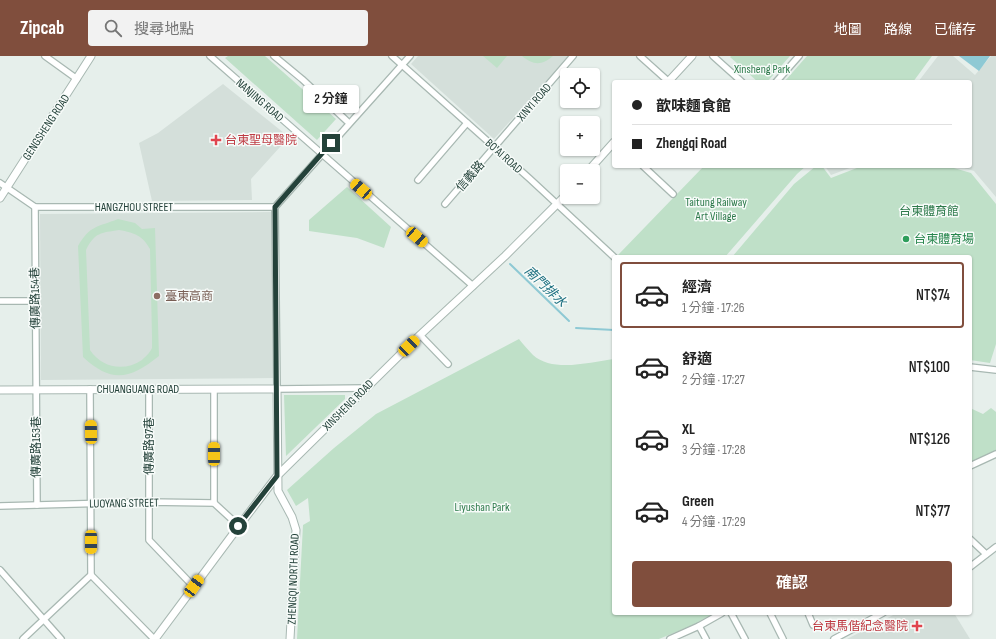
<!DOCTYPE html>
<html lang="zh-TW">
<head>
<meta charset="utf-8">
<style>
	:root { --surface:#fff; --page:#f2f2f2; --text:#222; --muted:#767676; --line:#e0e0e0; --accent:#804e3d }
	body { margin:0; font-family:"Sofia Sans Condensed","Noto Sans TC",sans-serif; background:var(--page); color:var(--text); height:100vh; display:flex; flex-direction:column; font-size:15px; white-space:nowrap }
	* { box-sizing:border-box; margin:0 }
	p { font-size:13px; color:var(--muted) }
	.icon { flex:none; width:22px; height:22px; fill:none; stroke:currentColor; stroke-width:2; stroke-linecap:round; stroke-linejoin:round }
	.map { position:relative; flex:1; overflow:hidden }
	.panel { position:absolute; left:612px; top:199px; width:360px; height:360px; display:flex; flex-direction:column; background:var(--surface); border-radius:4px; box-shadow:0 1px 3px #0004 }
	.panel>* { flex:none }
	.hud { position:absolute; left:612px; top:24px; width:360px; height:88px; border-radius:4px; box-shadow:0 1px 3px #0004; display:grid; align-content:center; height:88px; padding:0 20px; background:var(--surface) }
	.controls { position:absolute; left:560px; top:12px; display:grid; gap:8px }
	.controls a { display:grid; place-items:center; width:40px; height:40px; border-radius:4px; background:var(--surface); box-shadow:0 1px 3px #0004; font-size:20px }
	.end { position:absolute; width:18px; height:18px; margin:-9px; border:5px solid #24423a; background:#fff; box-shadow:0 0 0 2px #fff }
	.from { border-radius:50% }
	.bubble { position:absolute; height:28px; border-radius:4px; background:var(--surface); box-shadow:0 1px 3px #0004; font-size:13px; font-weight:600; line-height:28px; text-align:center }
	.car { position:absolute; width:12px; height:24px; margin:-12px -6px; border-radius:5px; box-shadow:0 0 3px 1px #0007; background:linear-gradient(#f5c518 24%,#345 0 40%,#f5c518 0 76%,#345 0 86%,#f5c518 0) }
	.hud b { display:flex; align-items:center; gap:14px; height:38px; font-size:15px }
	.hud b+b { border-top:1px solid var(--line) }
	.hud i { width:10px; height:10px; background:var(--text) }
	ul { padding:7px 0 0; list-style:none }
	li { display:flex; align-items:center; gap:12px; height:66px; margin:0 8px 6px; padding:0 12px; border:2px solid transparent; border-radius:4px }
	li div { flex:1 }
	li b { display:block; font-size:15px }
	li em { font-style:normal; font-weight:600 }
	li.active { border-color:var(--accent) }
	li>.icon { width:36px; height:36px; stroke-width:1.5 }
	.cta { display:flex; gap:8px; margin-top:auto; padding:8px 20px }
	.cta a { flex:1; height:46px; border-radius:4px; background:var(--accent); color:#fff; font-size:16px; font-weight:600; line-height:46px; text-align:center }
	header { display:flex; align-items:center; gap:24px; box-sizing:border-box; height:56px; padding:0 20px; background:var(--accent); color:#fff }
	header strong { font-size:19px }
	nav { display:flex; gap:22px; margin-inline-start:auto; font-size:14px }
	.search { width:280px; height:36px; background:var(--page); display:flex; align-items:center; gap:10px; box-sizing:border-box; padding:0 14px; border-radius:4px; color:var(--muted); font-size:15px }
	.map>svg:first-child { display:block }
</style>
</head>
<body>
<header>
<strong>Zipcab</strong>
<div class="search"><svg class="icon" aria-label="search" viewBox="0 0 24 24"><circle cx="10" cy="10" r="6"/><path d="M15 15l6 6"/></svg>搜尋地點</div>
<nav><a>地圖</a><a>路線</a><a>已儲存</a></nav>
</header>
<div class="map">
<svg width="996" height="583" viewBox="0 0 996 583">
	<rect width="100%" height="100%" fill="#e6efeb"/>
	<g fill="#d4dfda">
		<path d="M 418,0 L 569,0 L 494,83 L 411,8 Z"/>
		<path d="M 938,0 L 953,0 L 975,19 L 991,0 L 996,0 L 996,141 L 974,115 L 958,110 L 970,110 L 970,26 L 918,26 Z"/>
		<path d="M 223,28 L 289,81 L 251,123 L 252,144 L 152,145 L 139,87 L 158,77 Z"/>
		<path d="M 825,110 L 855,110 L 831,119 Z"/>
		<path d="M 273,156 L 274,322 L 41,324 L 40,158 Z"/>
		<path d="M 897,557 L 954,557 L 970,583 L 847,583 Z"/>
	</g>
	<g fill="#bfe0c8" fill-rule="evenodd">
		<path d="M 228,0 L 265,0 L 336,63 L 317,84 L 225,2 Z"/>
		<path d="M 483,0 L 507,0 L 497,12 Z"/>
		<path d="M 522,0 L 553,0 C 541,10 533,9 522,0 Z"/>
		<path d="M 731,0 L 790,0 L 767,26 L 758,26 L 730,1 Z"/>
		<path d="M 807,0 L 932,0 L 913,26 L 784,26 Z"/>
		<path d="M 704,110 L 806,110 L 797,118 L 725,201 L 619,201 L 618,199 Z"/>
		<path d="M 816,110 L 822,110 L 831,122 L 862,110 L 947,110 L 971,117 L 996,148 L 996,288 L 990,307 L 970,304 L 970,201 L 732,201 L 794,128 Z"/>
		<path d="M 347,131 L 391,171 L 384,192 L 357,182 L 309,175 L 309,164 Z"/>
		<path d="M 118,163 L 135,167 L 142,173 L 155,172 L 159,300 C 130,323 112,328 83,301 L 78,190 C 90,169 98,171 118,163 ZM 119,174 C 135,177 142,179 150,193 L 152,280 C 152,284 152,289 152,292 C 150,297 145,301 142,304 C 124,316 102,312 90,294 L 86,194 C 95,176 101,177 119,174 Z"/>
		<path d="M 519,283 C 523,288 528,294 533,299 C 553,317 590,306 614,303 L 614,557 L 714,557 L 693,569 L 659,583 L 297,583 L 303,469 L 310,465 L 308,442 L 296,450 L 287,434 L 334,392 L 376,358 Z"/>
		<path d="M 284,339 L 345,339 L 345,343 L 286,400 Z"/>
		<path d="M 970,352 L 983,358 L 991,352 L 996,356 L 996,395 L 970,407 Z"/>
	</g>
	<path fill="#8ec9d4" d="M 959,0 L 990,0 L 979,15 Z"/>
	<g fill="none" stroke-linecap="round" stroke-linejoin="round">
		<g stroke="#8ec9d4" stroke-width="2">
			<path d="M 510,208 L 569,265"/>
			<path d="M 576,272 L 614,274"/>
		</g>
		<g stroke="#a8b8b2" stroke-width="8">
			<g id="minor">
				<path d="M 45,0 L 77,23"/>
				<path d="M 210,0 L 473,230"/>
				<path d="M 274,0 L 302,23 L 349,67"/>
				<path d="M 392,0 L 530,123 L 614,201"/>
				<path d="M 640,0 L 669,26"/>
				<path d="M 713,0 L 742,26"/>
				<path d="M 776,26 L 799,0"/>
				<path d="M 643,110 L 673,138"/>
				<path d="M 418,124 L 467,67"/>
				<path d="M 0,127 L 35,151 L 275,151"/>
				<path d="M 445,148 L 573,0"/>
				<path d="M 35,151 L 37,449"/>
				<path d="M 0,245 L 35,245"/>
				<path d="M 420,279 L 448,308"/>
				<path d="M 970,311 L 996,314"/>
				<path d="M 366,332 L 277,333 L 275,151 L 410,0"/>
				<path d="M 149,333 L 149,484 L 194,531"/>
				<path d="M 970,410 L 996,398"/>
				<path d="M 214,447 L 214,333"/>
				<path d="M 0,450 L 149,446 L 214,447 L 239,470"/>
				<path d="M 970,483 L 986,498"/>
				<path d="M 970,511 L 996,491"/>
				<path d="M 0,514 L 61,583"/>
				<path d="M 91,519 L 154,583"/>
				<path d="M 731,557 L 745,583"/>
				<path d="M 770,557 L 783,583"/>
				<path d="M 808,557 L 813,569"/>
				<path d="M 699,570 L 706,583"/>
				<path d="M 23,583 L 91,519 L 90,333"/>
				<path d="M 670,583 L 699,570 L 722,557"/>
				<path d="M 834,583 L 883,557"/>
			</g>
		</g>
		<g stroke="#a8b8b2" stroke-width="9">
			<g id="tertiary">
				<path d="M 668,26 L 692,0"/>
				<path d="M 588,115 L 614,86"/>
				<path d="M 0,142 L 91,0"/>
				<path d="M 0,334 L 277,333 L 278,435 L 292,461 L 296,474 L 290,583"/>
				<path d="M 155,583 L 239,470 L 277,420 L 420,279 L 505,200 L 567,138"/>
			</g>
		</g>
		<use href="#minor" stroke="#fff" stroke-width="5.5"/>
		<use href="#tertiary" stroke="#fff" stroke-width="7"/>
	</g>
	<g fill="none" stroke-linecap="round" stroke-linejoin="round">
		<path stroke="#24423a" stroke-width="5" d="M 238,470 L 277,420 L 275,151 L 331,87"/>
	</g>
	<g fill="#e0444e" stroke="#f7fbf9" stroke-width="1.5">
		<path d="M214 78h4v4h4v4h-4v4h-4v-4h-4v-4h4z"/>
		<path d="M915 564h4v4h4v4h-4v4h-4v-4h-4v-4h4z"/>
	</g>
	<circle fill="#2e9e5b" stroke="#f7fbf9" stroke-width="1.5" cx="906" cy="183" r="4"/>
	<circle fill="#8d6e63" stroke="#f7fbf9" stroke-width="1.5" cx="157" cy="240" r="4"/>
	<g text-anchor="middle" stroke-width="3" stroke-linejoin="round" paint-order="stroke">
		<g font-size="12" fill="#2d7a4b" stroke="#f7fbf9">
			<text x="762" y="17">Xinsheng Park</text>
			<text x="716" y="150">Taitung Railway<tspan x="716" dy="14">Art Village</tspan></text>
			<text x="929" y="159">台東體育館</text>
			<text x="482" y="455">Liyushan Park</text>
		</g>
		<g font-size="12" fill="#24423a" stroke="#f7fbf9">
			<text transform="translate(260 44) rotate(41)" y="4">NANJING ROAD</text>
			<text transform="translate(534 46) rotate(-49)" y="4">XINYI ROAD</text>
			<text transform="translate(46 71) rotate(-57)" y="4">GENGSHENG ROAD</text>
			<text transform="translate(504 100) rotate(42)" y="4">BO'AI ROAD</text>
			<text transform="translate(470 120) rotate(-49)" y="4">信義路</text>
			<text x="134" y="155">HANGZHOU STREET</text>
			<text transform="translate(35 242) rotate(-91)" y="4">傳廣路154巷</text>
			<text x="138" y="337">CHUANGUANG ROAD</text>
			<text transform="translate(348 349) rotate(-45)" y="4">XINSHENG ROAD</text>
			<text transform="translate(149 390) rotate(-90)" y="4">傳廣路97巷</text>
			<text transform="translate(36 391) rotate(-90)" y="4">傳廣路153巷</text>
			<text transform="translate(124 447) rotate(-1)" y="4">LUOYANG STREET</text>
			<text transform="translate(293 523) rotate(-88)" y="4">ZHENGQI NORTH ROAD</text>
		</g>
		<g font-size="12" fill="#be3a42" stroke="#f7fbf9" text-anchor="start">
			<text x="225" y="88">台東聖母醫院</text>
			<text x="908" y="574" text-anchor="end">台東馬偕紀念醫院</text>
		</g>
		<g font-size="12" fill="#27864d" stroke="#f7fbf9" text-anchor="start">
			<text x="914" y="187">台東體育場</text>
		</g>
		<g font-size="12" fill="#785e54" stroke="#f7fbf9" text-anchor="start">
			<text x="165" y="244">臺東高商</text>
		</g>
		<g font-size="13" font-style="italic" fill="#1c6f80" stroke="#f7fbf9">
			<text transform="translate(546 230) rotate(44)" y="5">南門排水</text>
		</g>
	</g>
</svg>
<div class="controls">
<a><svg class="icon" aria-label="locate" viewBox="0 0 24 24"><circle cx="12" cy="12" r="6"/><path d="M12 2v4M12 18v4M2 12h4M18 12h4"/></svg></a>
<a>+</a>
<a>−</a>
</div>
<i class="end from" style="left:238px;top:470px"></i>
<i class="end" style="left:331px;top:87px"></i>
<div class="bubble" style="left:303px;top:29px;width:56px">2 分鐘</div>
<i class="car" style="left:361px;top:133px;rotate:311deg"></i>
<i class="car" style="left:417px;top:181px;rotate:131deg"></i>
<i class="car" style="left:409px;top:290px;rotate:46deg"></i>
<i class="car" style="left:91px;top:376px;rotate:359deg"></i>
<i class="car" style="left:214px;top:398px;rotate:0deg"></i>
<i class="car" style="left:91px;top:486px;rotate:180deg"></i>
<i class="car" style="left:194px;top:530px;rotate:36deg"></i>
<div class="hud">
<b><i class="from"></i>歆味麵食館</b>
<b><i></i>Zhengqi Road</b>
</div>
<section class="panel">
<ul>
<li class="active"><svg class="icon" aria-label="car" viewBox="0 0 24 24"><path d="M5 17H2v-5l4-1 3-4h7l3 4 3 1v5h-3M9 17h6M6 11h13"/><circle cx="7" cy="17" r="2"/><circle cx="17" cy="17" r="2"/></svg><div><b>經濟</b><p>1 分鐘 · 17:26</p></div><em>NT$74</em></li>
<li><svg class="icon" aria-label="car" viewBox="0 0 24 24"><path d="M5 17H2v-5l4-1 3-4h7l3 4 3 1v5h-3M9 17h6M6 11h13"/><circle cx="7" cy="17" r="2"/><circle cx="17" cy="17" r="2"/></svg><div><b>舒適</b><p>2 分鐘 · 17:27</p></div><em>NT$100</em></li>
<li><svg class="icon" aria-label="car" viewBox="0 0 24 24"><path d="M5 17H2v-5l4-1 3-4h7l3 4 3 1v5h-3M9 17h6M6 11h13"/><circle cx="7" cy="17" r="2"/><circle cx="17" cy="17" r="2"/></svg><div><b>XL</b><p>3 分鐘 · 17:28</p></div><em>NT$126</em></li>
<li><svg class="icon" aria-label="car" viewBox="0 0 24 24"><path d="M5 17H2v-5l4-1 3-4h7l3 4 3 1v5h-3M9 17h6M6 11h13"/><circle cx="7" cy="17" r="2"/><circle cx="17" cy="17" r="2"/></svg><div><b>Green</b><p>4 分鐘 · 17:29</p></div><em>NT$77</em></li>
</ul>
<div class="cta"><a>確認</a></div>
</section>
</div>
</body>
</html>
